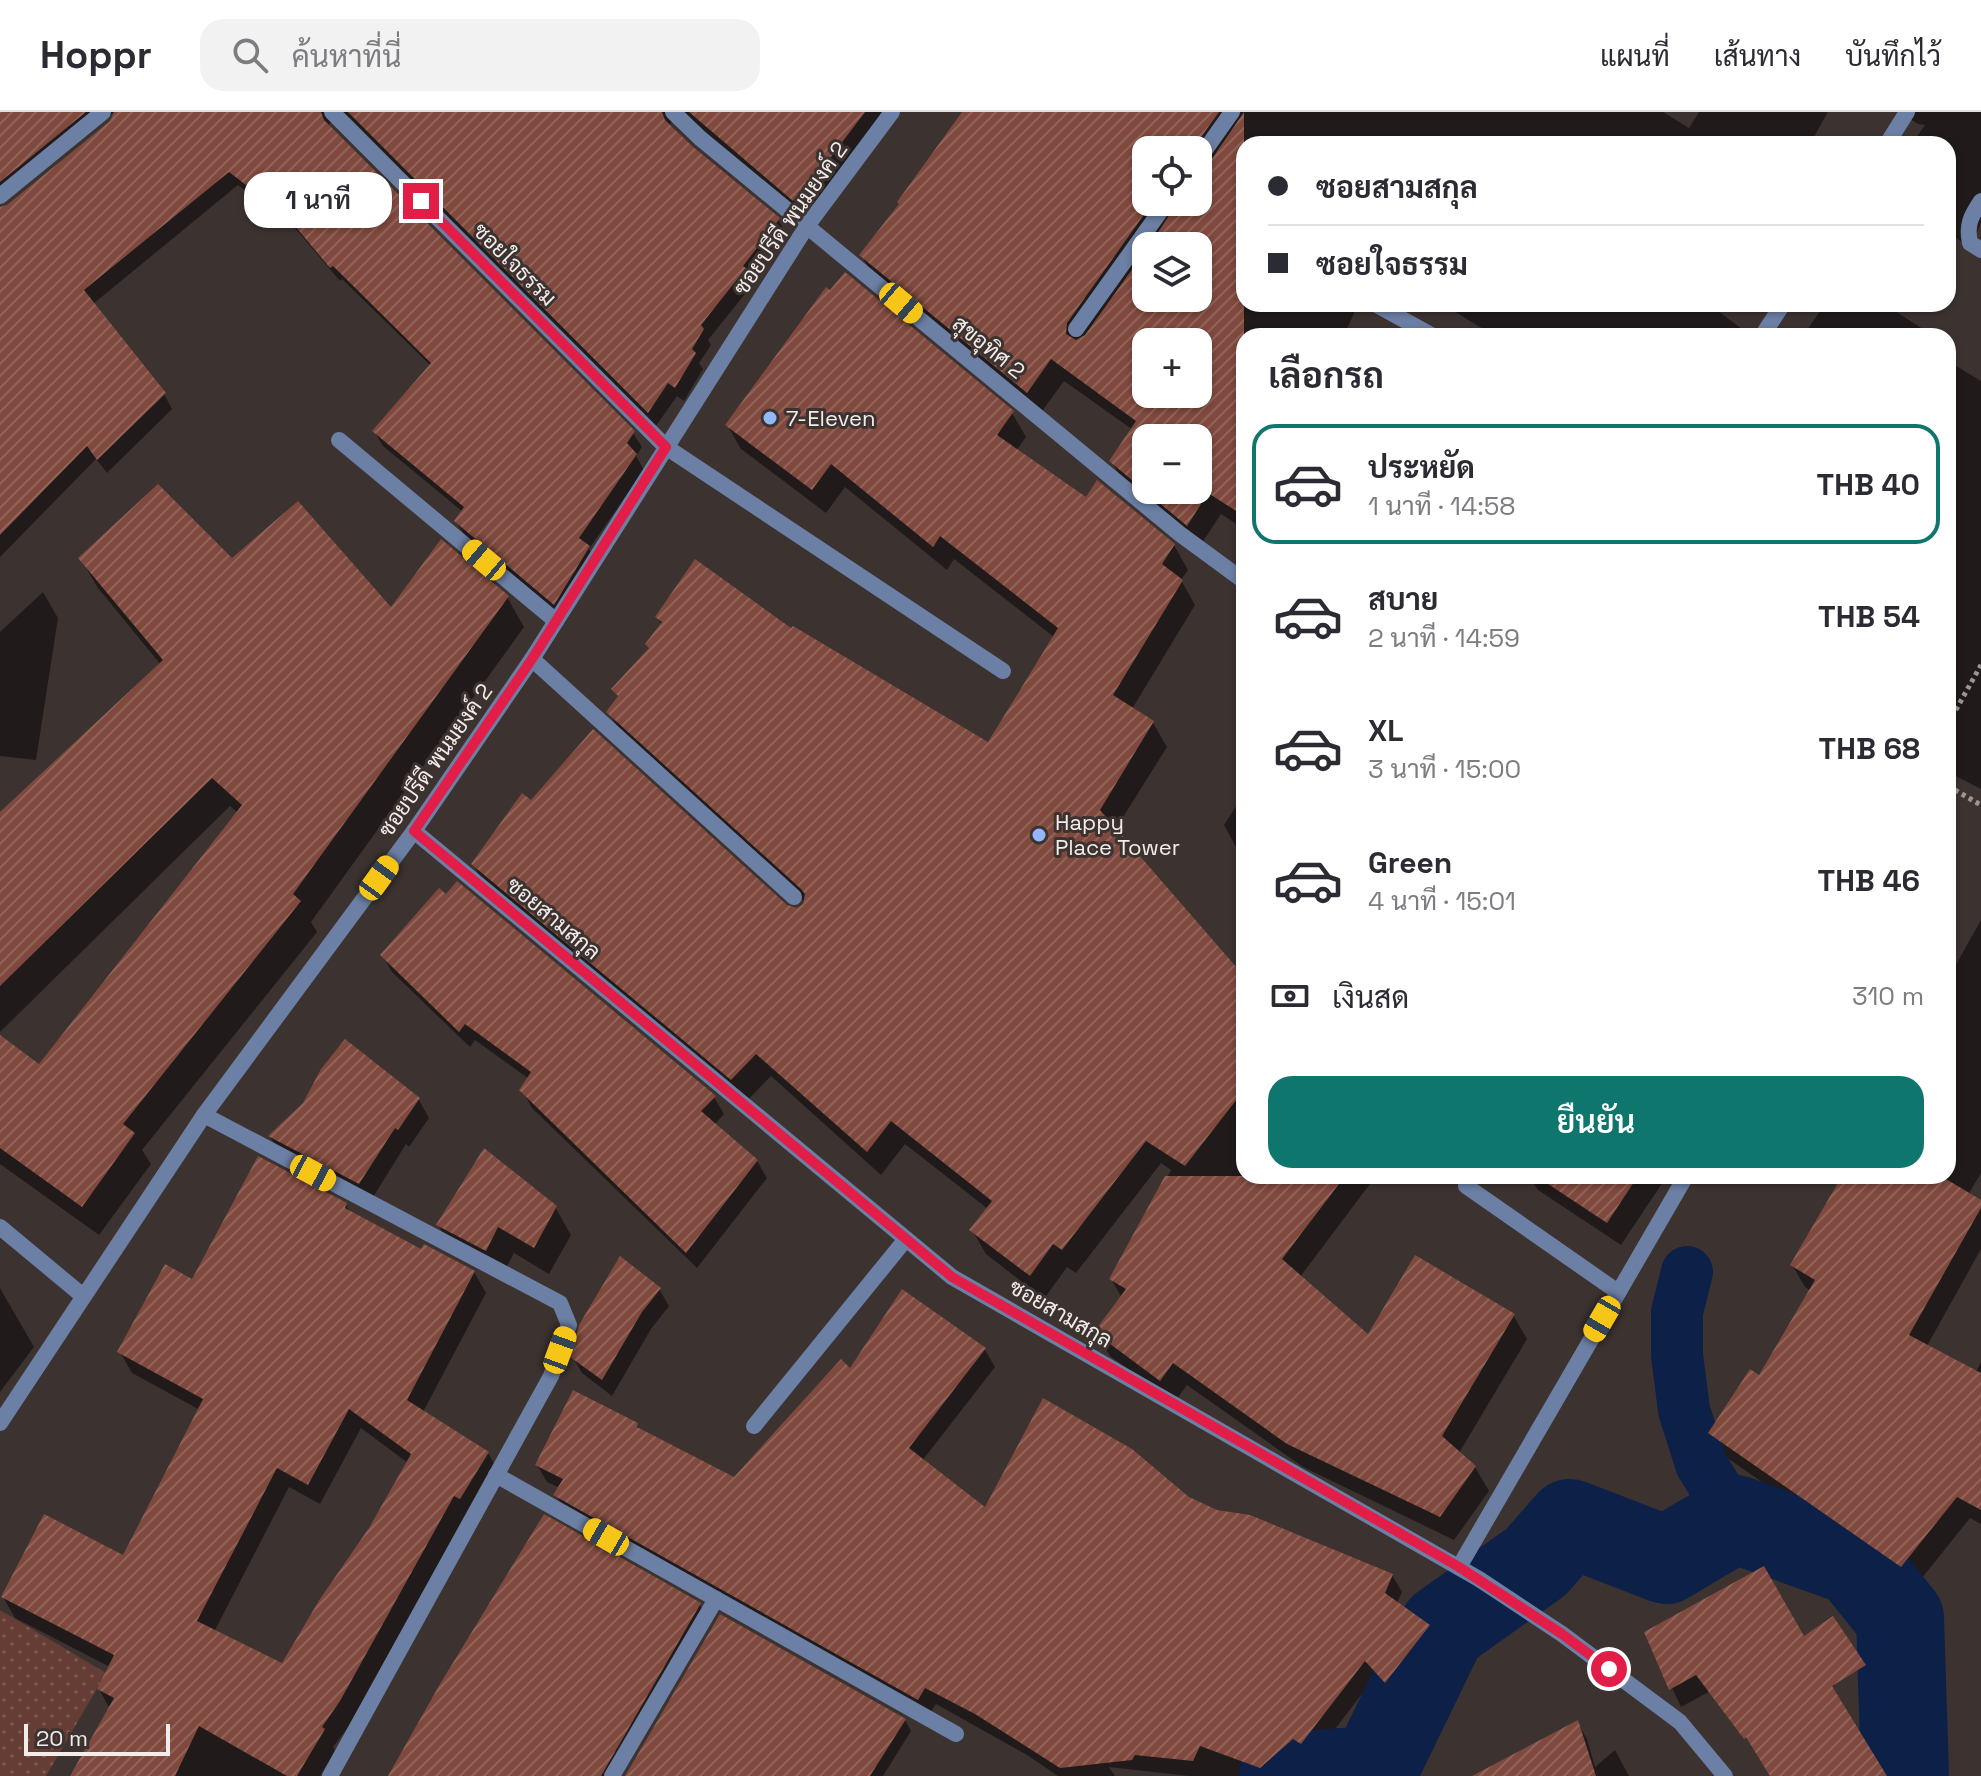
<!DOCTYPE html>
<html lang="th">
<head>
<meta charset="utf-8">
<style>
	:root { --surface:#fff; --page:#f2f2f3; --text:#2b2b33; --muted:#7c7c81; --line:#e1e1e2; --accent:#0f766e }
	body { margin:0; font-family:"Space Grotesk",Sarabun,sans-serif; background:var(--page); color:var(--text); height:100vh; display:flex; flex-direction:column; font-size:30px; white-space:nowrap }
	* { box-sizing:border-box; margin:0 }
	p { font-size:26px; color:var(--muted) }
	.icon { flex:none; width:44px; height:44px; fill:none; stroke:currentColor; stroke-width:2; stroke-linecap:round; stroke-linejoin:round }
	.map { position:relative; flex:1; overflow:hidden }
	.details { position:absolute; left:1236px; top:216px; width:720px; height:856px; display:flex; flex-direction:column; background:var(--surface); border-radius:24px; box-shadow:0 2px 6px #0004 }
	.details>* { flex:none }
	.top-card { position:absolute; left:1236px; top:24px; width:720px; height:176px; border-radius:24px; box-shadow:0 2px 6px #0004; display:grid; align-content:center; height:176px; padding:0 32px; background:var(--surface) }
	.controls { position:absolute; left:1132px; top:24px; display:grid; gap:16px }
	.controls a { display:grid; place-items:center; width:80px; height:80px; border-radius:16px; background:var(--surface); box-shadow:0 2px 6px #0004; font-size:40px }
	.scale { position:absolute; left:24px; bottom:20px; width:146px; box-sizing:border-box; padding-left:8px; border:4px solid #f2ecea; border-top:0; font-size:22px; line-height:28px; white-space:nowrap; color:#f2ecea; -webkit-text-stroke:6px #3c3331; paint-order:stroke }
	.end { position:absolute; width:36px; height:36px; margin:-18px; border:10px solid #e11d48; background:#fff; box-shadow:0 0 0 4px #fff }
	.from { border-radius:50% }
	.bubble { position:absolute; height:56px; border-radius:24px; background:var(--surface); box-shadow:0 2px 6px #0004; font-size:26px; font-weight:600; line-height:56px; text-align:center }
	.car { position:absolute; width:24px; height:48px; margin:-24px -12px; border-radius:10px; box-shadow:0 0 6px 2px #0007; background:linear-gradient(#f5c518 24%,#345 0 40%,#f5c518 0 76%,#345 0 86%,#f5c518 0) }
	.top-card b { display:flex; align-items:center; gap:28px; height:76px; font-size:30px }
	.top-card b+b { border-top:2px solid var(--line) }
	.top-card i { width:20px; height:20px; background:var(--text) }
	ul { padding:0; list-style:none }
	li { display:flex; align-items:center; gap:24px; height:120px; margin:0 16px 12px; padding:0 16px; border:4px solid transparent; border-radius:24px }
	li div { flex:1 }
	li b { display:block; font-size:30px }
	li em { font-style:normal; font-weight:600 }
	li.selected { border-color:var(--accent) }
	li>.icon { width:72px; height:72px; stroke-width:1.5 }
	h2 { padding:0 32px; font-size:36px; line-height:96px }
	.pay { display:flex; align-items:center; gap:20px; height:88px; padding:0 32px; font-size:30px }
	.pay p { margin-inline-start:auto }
	.primary-button { display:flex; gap:16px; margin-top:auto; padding:16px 32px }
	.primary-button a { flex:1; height:92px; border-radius:24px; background:var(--accent); color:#fff; font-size:32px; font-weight:600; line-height:92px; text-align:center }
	header { display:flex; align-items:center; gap:48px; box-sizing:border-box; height:112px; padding:0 40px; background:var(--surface); border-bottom:2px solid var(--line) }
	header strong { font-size:38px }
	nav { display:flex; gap:44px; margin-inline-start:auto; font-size:28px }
	.search { width:560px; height:72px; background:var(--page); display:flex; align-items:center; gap:20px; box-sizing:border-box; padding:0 28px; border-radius:24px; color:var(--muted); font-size:30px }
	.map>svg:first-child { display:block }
</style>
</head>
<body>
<header>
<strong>Hoppr</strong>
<div class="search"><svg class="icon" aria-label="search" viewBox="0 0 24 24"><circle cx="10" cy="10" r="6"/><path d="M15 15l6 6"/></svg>ค้นหาที่นี่</div>
<nav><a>แผนที่</a><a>เส้นทาง</a><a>บันทึกไว้</a></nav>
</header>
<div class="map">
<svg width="1981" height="1664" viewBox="0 0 1981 1664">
	<defs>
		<pattern id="grass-dots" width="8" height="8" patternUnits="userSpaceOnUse" patternTransform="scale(2)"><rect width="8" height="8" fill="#663d35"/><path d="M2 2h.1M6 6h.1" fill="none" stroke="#7c5952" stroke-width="1.8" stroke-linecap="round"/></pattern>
		<pattern id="building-hatch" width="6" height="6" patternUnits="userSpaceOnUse" patternTransform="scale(2)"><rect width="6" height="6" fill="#7f493e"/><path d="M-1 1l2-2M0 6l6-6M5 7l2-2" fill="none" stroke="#92635a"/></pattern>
	</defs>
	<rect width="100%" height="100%" fill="#3c3331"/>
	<path fill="url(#grass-dots)" d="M 0,1498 L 106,1561 L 46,1664 L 0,1664 Z"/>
	<g fill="#0007" fill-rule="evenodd">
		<path d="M 0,0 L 114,0 L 0,91 Z"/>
		<path d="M 115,0 L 884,0 L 814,92 L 811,90 L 802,102 L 678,3 L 670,12 L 691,35 L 778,108 L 787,122 L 751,169 L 753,172 L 708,228 L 711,233 L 699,251 L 703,257 L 684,289 L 677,284 L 656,314 L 350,6 L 339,3 L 329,12 L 330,16 L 633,321 L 642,335 L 636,344 L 644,358 L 589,437 L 597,450 L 562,505 L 465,424 L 456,410 L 463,400 L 383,334 L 374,319 L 431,254 L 342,167 L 340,169 L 283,102 L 279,106 L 258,83 L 255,86 L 238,73 L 93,192 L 164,282 L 172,297 L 107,361 L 96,347 L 0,445 L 0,97 L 8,94 L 112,10 Z"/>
		<path d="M 963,0 L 1663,0 L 1689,16 L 1699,0 L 1828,0 L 1810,32 L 1244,32 L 1244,192 L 1358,192 L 1344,224 L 1244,224 L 1244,417 L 1221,402 L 1200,434 L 1125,372 L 1112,350 L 1133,318 L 1064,269 L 1040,302 L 874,165 L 861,143 L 901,93 ZM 1146,38 L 1198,38 L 1198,90 L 1146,90 ZM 1146,134 L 1198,134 L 1198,186 L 1146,186 ZM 1146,230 L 1198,230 L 1198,282 L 1146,282 ZM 1146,326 L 1198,326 L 1198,378 L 1146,378 Z"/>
		<path d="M 1899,0 L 1981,0 L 1981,111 L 1970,136 L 1948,120 L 1948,32 L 1912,32 L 1925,13 L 1918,12 Z"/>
		<path d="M 1442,192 L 1709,192 L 1751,224 L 1495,224 Z"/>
		<path d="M 1825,192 L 1884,192 L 1923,217 L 1927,224 L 1803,224 Z"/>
		<path d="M 1948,249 L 1981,269 L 1981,677 L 1948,660 Z"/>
		<path d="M 1012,301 L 1026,325 L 1016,339 L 1086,387 L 1174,433 L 1188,458 L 1181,468 L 1195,493 L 1132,597 L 1153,611 L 1167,635 L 1115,718 L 1244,867 L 1244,1064 L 1376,1064 L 1300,1165 L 1369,1225 L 1513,1203 L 1527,1227 L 1459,1341 L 1475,1355 L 1489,1379 L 1454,1428 L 1303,1355 L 1187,1273 L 1174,1291 L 1110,1244 L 1096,1220 L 1122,1186 L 1111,1167 L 1171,1058 L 1161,1051 L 1076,1161 L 1067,1155 L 1044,1187 L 986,1142 L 972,1118 L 988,1097 L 905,1032 L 881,1063 L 771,964 L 746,990 L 487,776 L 473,752 L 531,691 L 786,795 L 797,798 L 804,793 L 805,790 L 623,624 L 609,600 L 619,587 L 614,578 L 650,537 L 662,513 L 657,505 L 791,519 L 989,633 L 1054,525 L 954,447 L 947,458 L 845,375 L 826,401 L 741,337 L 727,313 Z"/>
		<path d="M 80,446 L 232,449 L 391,499 L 507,485 L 524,515 L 311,810 L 317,820 L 142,1038 L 151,1052 L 99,1123 L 0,1052 L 0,925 L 39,954 L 238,701 L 230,694 L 0,920 L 0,703 L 161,553 L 98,476 Z"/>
		<path d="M 43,480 L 58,506 L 36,648 L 0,644 L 0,520 Z"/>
		<path d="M 1244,682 L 1244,742 L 1237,737 L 1224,713 Z"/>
		<path d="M 1981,808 L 1981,1061 L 1968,1083 L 1981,1090 L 1981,1137 L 1927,1234 L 1976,1260 L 1981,1250 L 1981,1412 L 1970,1406 L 1914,1476 L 1723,1343 L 1711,1321 L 1759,1266 L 1811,1179 L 1805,1175 L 1792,1153 L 1845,1064 L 1948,1064 L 1948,867 Z"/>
		<path d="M 382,843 L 714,985 L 724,1002 L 714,1013 L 757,1049 L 767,1066 L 697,1156 L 532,996 L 522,978 L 529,967 L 475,928 L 470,935 L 392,860 Z"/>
		<path d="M 419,988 L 429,1006 L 409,1035 L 406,1032 L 370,1090 L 281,1042 L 270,1025 Z"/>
		<path d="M 1529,1064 L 1667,1064 L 1621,1133 L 1538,1078 Z"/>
		<path d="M 346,1093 L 351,1101 L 422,1139 L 474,1160 L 486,1181 L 423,1300 L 488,1341 L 500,1362 L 352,1610 L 333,1635 L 335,1639 L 320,1664 L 72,1664 L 110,1597 L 99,1577 L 110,1555 L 15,1506 L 3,1485 L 124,1445 L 200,1298 L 132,1261 L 120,1240 L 193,1170 ZM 361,1316 L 408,1351 L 370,1416 L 283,1554 L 214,1520 L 289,1375 L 320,1392 Z"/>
		<path d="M 555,1095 L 571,1123 L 549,1162 L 514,1141 L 501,1165 L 454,1140 L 438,1113 Z"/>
		<path d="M 0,1176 L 34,1235 L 0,1280 Z"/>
		<path d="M 659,1177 L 669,1194 L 651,1217 L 612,1284 L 582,1261 L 572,1244 Z"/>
		<path d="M 985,1238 L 995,1255 L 922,1349 L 986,1398 L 1188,1386 L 1217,1400 L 1392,1463 L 1402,1480 L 1397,1491 L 1429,1514 L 1439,1531 L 1395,1586 L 1375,1565 L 1299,1664 L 1189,1664 L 1109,1655 L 1115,1664 L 1058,1664 L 1027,1643 L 936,1592 L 928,1604 L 566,1400 L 556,1383 L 560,1376 L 547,1370 L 537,1353 L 637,1313 L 641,1319 L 734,1367 L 850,1259 Z"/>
		<path d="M 699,1492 L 706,1503 L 611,1664 L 389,1664 Z"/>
		<path d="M 1646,1521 L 1804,1528 L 1681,1595 Z"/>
		<path d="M 905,1608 L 911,1619 L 883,1664 L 627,1664 Z"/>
		<path d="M 1577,1610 L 1587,1627 L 1595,1655 L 1615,1638 L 1629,1664 L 1476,1664 Z"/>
	</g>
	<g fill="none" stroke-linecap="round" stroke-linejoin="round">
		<path stroke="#0d2047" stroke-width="52" d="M 1687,1160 L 1677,1200 L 1677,1243 L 1684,1298 L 1701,1352 L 1735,1407"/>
		<path stroke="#0d2047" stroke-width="88" d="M 1283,1664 L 1374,1658 L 1443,1516 L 1536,1450 L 1570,1411 L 1666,1448 L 1735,1407 L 1855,1450 L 1900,1506 L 1905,1664"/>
	</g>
	<g fill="url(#building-hatch)" fill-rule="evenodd">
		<path d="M 0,0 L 86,0 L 0,70 Z"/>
		<path d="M 114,0 L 321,0 L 324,8 L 635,319 L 627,331 L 637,342 L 579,426 L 590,434 L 554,493 L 454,409 L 464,395 L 372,319 L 431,251 L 333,154 L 330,156 L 274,89 L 270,93 L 249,70 L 246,73 L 229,60 L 84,178 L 166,281 L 97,348 L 87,334 L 0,423 L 0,95 L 7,93 L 110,9 Z"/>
		<path d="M 348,0 L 662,0 L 665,8 L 692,34 L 780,106 L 743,154 L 746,156 L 701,213 L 704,217 L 692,237 L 696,241 L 675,276 L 668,271 L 648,301 Z"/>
		<path d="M 689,0 L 865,0 L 805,79 L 802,77 L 793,89 Z"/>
		<path d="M 962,0 L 1219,0 L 1192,38 L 1146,38 L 1146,90 L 1153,90 L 1067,211 L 1066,222 L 1076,228 L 1085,223 L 1146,138 L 1146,186 L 1198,186 L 1198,134 L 1149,134 L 1178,90 L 1198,90 L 1198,59 L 1207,54 L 1244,0 L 1244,404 L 1208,381 L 1187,414 L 1109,349 L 1136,309 L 1051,247 L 1027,281 L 859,143 L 899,92 L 897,90 ZM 1146,230 L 1198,230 L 1198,282 L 1146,282 ZM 1146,326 L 1198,326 L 1198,378 L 1146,378 Z"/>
		<path d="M 845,160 L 1014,299 L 997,323 L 1086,385 L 1097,368 L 1175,432 L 1162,452 L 1183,468 L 1113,583 L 1154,609 L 1100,698 L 1244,864 L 1244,978 L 1185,1054 L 1146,1029 L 1062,1138 L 1053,1132 L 1030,1164 L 969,1118 L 992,1089 L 891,1009 L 867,1040 L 756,942 L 731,968 L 471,752 L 522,681 L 531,688 L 593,617 L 787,793 L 797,796 L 803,792 L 805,782 L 801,777 L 606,600 L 618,584 L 611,577 L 649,536 L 645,532 L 662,510 L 655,505 L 695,447 L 791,516 L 793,514 L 988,630 L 1058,516 L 940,424 L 933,435 L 831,352 L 812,378 L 725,313 L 826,175 L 830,178 Z"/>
		<path d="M 158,372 L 232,446 L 298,389 L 391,495 L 441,427 L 509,484 L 293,782 L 301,789 L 123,1012 L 135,1021 L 82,1095 L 0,1036 L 0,923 L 39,952 L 242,693 L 212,666 L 0,874 L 0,700 L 163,548 L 78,446 Z"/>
		<path d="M 457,769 L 716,984 L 701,999 L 758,1048 L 686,1141 L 519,978 L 531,960 L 465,912 L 459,920 L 380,843 L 439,776 L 446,782 Z"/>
		<path d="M 345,927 L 420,986 L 398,1018 L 395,1016 L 359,1072 L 268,1024 L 303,991 L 321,957 Z"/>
		<path d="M 484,1036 L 557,1094 L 534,1136 L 498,1115 L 486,1139 L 436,1113 Z"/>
		<path d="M 258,1044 L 347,1091 L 345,1096 L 421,1137 L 424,1132 L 475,1159 L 407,1288 L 489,1340 L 460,1387 L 454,1384 L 340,1589 L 322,1615 L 325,1617 L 297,1664 L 287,1664 L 199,1614 L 175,1664 L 70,1664 L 114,1586 L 97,1577 L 114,1543 L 1,1485 L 44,1402 L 123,1443 L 203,1287 L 117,1240 L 165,1152 L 192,1167 ZM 349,1297 L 411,1342 L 369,1416 L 320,1487 L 282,1551 L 197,1509 L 277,1356 L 308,1373 Z"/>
		<path d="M 1165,1064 L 1345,1064 L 1282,1147 L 1368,1222 L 1415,1143 L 1515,1202 L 1442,1324 L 1476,1354 L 1440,1405 L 1287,1332 L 1173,1251 L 1160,1269 L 1094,1220 L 1126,1177 L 1109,1167 Z"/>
		<path d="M 1536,1064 L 1638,1064 L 1607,1111 Z"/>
		<path d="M 1842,1064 L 1941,1064 L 1981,1088 L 1981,1096 L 1909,1223 L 1981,1261 L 1981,1398 L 1957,1385 L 1901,1455 L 1708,1321 L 1750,1257 L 1759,1263 L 1815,1168 L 1790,1153 Z"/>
		<path d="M 620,1144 L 661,1176 L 642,1200 L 602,1268 L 570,1245 L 579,1213 Z"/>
		<path d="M 902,1177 L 986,1236 L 909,1336 L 985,1395 L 1043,1286 L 1132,1337 L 1189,1385 L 1217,1398 L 1250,1403 L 1393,1462 L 1385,1481 L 1430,1513 L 1385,1571 L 1365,1549 L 1301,1632 L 1293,1627 L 1260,1656 L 1200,1634 L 1193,1649 L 1135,1643 L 1132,1648 L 1060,1656 L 975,1602 L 925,1576 L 918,1588 L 553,1383 L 563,1367 L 535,1353 L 573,1278 L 638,1311 L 637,1315 L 734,1365 L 841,1247 L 850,1256 Z"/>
		<path d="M 544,1402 L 701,1491 L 601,1664 L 388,1664 L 440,1572 Z"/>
		<path d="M 1764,1454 L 1804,1524 L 1833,1504 L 1866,1553 L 1832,1574 L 1887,1664 L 1770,1664 L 1746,1625 L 1744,1627 L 1696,1563 L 1669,1578 L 1644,1520 Z"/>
		<path d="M 720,1502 L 906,1607 L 870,1664 L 625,1664 Z"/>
		<path d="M 1578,1608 L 1596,1664 L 1472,1664 Z"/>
	</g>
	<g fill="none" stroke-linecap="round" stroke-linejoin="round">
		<g stroke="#9c9593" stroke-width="5" stroke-dasharray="4 4" stroke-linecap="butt">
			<path d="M 1948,612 L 1981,553"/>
			<path d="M 1948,674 L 1981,693"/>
		</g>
		<g stroke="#6c7fa4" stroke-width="16">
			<path d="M 1198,48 L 1232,0"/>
			<path d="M 0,84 L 103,0"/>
			<path d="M 1981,89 C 1971,104 1966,113 1970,131 L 1981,138"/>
			<path d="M 1375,192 L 1433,224"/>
			<path d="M 1076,217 L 1167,90"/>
			<path d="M 666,335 L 1003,559"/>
			<path d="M 1466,1074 L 1618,1180"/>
		</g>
		<g stroke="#6c7fa4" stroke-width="16">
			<path d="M 332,0 L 666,335"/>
			<path d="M 673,0 L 700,26 L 1180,422 L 1244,469"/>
			<path d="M 1887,32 L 1907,0"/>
			<path d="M 1762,224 L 1783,192"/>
			<path d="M 339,328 L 556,509"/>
			<path d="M 532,547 L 794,785"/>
			<path d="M 414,719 L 952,1165 L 1479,1467 L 1562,1522 L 1680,1610 L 1725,1664"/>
			<path d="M 204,1003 L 560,1191 L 569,1213 L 551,1264 L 330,1664"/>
			<path d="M 0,1115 L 83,1184"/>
			<path d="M 0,1311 L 204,1003 L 414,719 L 532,547 L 807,114 L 892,0"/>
			<path d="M 754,1314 L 906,1127"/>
			<path d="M 496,1363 L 956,1622"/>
			<path d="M 1459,1455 L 1686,1064"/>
			<path d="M 612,1664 L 716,1487"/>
		</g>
	</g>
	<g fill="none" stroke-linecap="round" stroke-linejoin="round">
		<path stroke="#e11d48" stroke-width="10" d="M 421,89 L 666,335 L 532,547 L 414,719 L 952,1165 L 1459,1455 L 1562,1522 L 1609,1557"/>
	</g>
	<g fill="#92b7fd" stroke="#3c3331" stroke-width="3">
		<circle cx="770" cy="306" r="8"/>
		<circle cx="1039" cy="723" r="8"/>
	</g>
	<g text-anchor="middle" stroke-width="6" stroke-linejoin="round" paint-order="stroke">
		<g font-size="22" fill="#f2ecea" stroke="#3c3331">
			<text transform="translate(790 106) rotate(-55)" y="8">ซอยปรีดี พนมยงค์ 2</text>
			<text transform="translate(515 152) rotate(45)" y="8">ซอยใจธรรม</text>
			<text transform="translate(989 235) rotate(39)" y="8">สุขอุทิศ 2</text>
			<text transform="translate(435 648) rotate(-55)" y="8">ซอยปรีดี พนมยงค์ 2</text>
			<text transform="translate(554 806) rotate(40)" y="8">ซอยสามสกุล</text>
			<text transform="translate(1061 1201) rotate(30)" y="8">ซอยสามสกุล</text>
		</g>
		<g font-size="22" fill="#f2ecea" stroke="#3c3331" text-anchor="start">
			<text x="786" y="314">7-Eleven</text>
			<text x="1055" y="718">Happy<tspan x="1055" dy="25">Place Tower</tspan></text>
		</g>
	</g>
</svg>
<div class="controls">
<a><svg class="icon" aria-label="locate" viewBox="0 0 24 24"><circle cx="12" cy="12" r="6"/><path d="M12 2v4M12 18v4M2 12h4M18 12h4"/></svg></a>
<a><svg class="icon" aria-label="layers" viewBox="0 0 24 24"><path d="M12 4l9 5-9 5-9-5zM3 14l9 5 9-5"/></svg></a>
<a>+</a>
<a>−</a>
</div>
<div class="scale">20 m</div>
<i class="end from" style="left:1609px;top:1557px"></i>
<i class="end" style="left:421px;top:89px"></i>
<div class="bubble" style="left:244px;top:60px;width:148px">1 นาที</div>
<i class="car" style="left:901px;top:191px;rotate:130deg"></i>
<i class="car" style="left:484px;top:448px;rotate:310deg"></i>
<i class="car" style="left:379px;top:766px;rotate:36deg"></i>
<i class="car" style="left:313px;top:1061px;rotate:118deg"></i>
<i class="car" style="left:1602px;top:1207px;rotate:210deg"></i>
<i class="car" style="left:560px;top:1238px;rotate:20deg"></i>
<i class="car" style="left:606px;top:1425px;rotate:300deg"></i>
<div class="top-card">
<b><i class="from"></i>ซอยสามสกุล</b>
<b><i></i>ซอยใจธรรม</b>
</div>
<section class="details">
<h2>เลือกรถ</h2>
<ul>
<li class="selected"><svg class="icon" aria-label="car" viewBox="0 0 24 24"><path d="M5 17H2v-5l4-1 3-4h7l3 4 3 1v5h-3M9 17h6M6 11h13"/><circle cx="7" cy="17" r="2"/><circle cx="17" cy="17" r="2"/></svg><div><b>ประหยัด</b><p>1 นาที · 14:58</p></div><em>THB 40</em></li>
<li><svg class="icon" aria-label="car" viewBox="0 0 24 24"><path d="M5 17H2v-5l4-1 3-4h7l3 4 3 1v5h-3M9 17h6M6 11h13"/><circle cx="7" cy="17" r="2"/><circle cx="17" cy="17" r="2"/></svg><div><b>สบาย</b><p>2 นาที · 14:59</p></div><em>THB 54</em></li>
<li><svg class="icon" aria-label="car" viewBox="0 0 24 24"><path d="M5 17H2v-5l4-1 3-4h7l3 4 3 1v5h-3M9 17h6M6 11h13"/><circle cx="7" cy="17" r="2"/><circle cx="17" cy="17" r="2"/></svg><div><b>XL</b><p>3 นาที · 15:00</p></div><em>THB 68</em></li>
<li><svg class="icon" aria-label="car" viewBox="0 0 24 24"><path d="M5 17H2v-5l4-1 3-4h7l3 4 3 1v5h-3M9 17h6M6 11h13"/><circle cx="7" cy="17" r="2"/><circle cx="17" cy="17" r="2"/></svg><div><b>Green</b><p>4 นาที · 15:01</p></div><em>THB 46</em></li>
</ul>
<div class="pay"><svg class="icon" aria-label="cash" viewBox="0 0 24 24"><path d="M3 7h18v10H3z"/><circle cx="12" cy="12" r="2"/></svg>เงินสด<p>310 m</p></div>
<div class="primary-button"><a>ยืนยัน</a></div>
</section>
</div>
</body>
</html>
